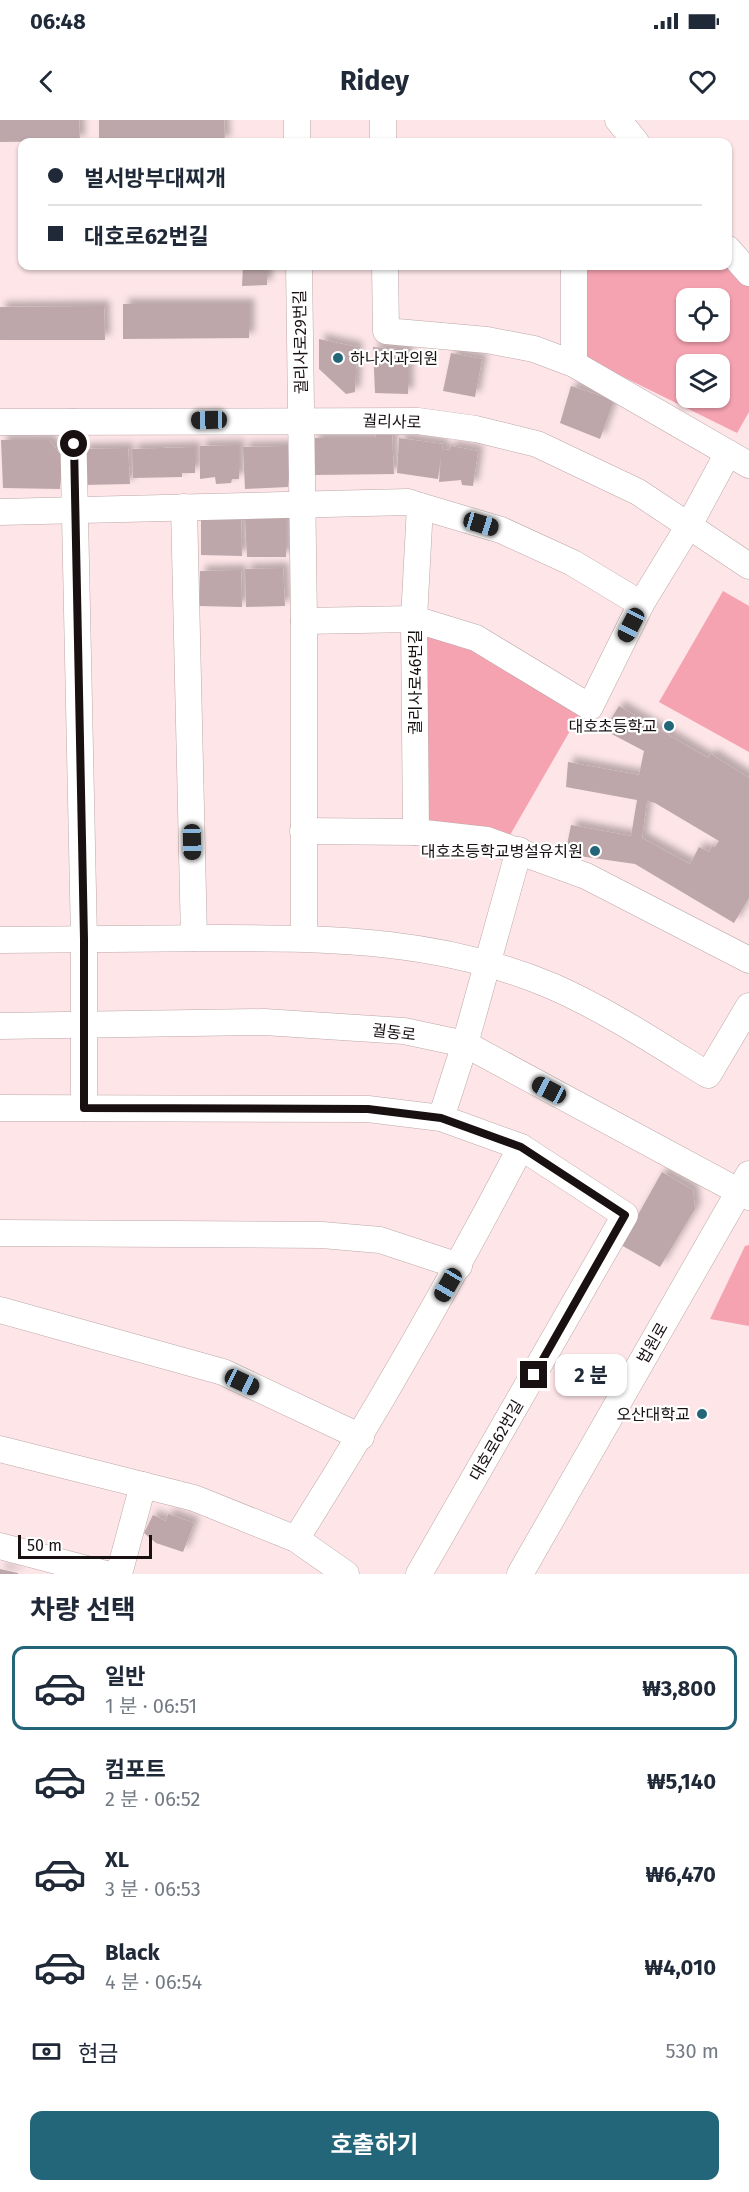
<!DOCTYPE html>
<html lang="ko">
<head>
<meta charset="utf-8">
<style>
	:root { --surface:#fff; --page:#f2f2f3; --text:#1f2937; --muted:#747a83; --line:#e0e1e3; --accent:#246679 }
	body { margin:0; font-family:"Fira Sans","Noto Sans KR",sans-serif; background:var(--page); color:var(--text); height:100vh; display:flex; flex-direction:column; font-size:22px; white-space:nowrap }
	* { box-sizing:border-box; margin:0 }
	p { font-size:20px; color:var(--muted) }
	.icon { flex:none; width:33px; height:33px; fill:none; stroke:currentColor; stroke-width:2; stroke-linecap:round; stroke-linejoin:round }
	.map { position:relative; height:1454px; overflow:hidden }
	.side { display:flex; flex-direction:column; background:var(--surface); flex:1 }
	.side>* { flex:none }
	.banner { position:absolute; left:18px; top:18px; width:714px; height:132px; border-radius:12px; box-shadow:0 2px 4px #0004; display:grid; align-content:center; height:132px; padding:0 30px; background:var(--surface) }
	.buttons { position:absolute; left:676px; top:168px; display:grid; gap:12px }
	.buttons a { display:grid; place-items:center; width:54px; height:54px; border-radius:12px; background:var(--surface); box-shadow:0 2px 4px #0004; font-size:30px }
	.scale { position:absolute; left:18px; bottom:15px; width:134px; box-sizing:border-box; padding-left:6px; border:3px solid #181011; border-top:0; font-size:16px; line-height:21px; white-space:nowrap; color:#181011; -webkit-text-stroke:4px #fff; paint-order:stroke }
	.end { position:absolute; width:27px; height:27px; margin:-14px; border:8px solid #181011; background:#fff; box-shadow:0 0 0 3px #fff }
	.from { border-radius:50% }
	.bubble { position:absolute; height:42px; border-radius:12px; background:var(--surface); box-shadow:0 2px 4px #0004; font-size:20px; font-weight:700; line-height:42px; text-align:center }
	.car { position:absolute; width:18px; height:36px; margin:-18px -9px; border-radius:8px; box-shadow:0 0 4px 2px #0007; background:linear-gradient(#222 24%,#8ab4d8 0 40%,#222 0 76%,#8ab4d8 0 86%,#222 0) }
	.banner b { display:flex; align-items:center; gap:21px; height:57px; font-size:22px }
	.banner b+b { border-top:2px solid var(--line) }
	.banner i { width:15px; height:15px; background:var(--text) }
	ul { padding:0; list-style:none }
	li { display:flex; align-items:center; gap:18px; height:84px; margin:0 12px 9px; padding:0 18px; border:3px solid transparent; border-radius:12px }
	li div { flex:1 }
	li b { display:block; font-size:22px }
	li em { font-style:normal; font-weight:700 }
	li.current { border-color:var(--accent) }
	li>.icon { width:54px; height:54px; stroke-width:1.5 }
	h2 { padding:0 30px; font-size:27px; line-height:72px }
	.pay { display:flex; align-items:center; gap:15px; height:66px; padding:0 30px; font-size:22px }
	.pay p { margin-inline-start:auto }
	.action { display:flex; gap:12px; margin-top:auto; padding:12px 30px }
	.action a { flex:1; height:69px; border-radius:12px; background:var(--accent); color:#fff; font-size:24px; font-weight:700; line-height:69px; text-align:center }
	.status { display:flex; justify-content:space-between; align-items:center; height:42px; padding:0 30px; background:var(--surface); direction:ltr }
	.status svg { height:16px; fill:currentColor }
	header { display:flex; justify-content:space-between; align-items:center; height:78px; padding:0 30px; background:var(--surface); font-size:27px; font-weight:700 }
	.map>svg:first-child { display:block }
</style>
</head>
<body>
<div class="status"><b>06:48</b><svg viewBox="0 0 49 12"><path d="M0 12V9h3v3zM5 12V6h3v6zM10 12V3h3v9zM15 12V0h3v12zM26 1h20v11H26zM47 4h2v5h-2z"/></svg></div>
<header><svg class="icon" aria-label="back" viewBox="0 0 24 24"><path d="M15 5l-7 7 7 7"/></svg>Ridey<svg class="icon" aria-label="heart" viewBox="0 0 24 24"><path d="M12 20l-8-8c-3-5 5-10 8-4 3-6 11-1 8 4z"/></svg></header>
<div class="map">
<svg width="749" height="1454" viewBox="0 0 749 1454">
	<defs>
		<filter id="shadow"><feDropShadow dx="5.5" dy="-5.5" stdDeviation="3" flood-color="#0004"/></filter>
	</defs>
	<rect width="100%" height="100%" fill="#fde5e8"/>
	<g fill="#f6a3b1" fill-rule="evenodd">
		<path d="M 728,143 L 749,166 L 749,292 L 737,313 L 587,239 L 582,232 L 582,146 L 728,146 ZM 687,178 L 720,178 L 720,212 L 687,212 ZM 687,244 L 720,244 L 720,278 L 687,278 Z"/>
		<path d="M 723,471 L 749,486 L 749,632 L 659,582 Z"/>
		<path d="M 425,508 L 476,524 L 582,590 L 510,715 L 427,704 Z"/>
		<path d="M 749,1125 L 749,1206 L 710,1199 L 745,1126 Z"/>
	</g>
	<g fill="#bda7aa" fill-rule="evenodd" filter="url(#shadow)">
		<path d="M 0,0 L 79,0 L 80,21 L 0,22 Z"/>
		<path d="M 99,0 L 224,0 L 225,22 L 99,22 Z"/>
		<path d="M 243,146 L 267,146 L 267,165 L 242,166 Z"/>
		<path d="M 123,184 L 249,184 L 249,218 L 123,219 Z"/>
		<path d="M 104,186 L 105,220 L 0,220 L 0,187 Z"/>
		<path d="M 319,219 L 357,227 L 355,272 L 346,274 L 319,249 Z"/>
		<path d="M 373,227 L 408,230 L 408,274 L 375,273 Z"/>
		<path d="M 451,233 L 482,239 L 475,277 L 443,271 Z"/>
		<path d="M 571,266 L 614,280 L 600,319 L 560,303 Z"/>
		<path d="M 377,313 L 392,315 L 394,354 L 313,355 L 313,318 L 375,318 Z"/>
		<path d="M 399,318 L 443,324 L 442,329 L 450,330 L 451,326 L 478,331 L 473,366 L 462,365 L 461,360 L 439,362 L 441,336 L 438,359 L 397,353 Z"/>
		<path d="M 1,320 L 49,320 L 60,334 L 60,369 L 3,368 Z"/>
		<path d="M 239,325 L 239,359 L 232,359 L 231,363 L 216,364 L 215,357 L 200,359 L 200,326 Z"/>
		<path d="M 288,326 L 288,367 L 245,369 L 243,327 Z"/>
		<path d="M 195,327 L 195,353 L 182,353 L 182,357 L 133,358 L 132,329 Z"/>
		<path d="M 128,328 L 130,364 L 82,365 L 82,329 Z"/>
		<path d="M 201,397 L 241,397 L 242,436 L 201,435 Z"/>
		<path d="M 286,397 L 286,437 L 247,437 L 245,398 Z"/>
		<path d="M 283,448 L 285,486 L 246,487 L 245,449 Z"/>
		<path d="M 241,450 L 242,487 L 199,486 L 200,451 Z"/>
		<path d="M 619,586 L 708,638 L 711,634 L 749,658 L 749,778 L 734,803 L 635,744 L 579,736 L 580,731 L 566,730 L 571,705 L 631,716 L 637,680 L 566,667 L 568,642 L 639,655 L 644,631 L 604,610 ZM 647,681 L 655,683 L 719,721 L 715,727 L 712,726 L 709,732 L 699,727 L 690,744 L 642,718 Z"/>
		<path d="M 662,1052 L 693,1070 L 695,1089 L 660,1147 L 621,1125 Z"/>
		<path d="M 168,1394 L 194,1403 L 183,1432 L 156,1423 L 144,1413 L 153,1395 L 166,1401 Z"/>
		<path d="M 0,1449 L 18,1453 L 18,1454 L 0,1454 Z"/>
	</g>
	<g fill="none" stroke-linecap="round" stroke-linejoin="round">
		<g stroke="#bda7a9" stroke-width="27">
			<g id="minor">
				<path d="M 297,0 L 297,22"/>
				<path d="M 383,0 L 383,22"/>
				<path d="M 618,0 L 636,22"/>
				<path d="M 728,129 L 749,153"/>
				<path d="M 299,146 L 304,501 L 304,818"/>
				<path d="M 385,146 L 386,211 L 487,220 L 534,229 L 574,244 L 574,146"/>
				<path d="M 574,244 L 749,345"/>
				<path d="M 0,302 L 418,301 L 476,309 L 537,324 L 638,372 L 749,446"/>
				<path d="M 73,302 L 84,819 L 84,988"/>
				<path d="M 728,333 L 688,407 L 641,484 L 573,443 L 501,410 L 420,386 L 414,499 L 416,712 L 487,720 L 586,756 L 749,840"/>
				<path d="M 184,387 L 194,818"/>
				<path d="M 0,392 L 408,382 L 420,386"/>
				<path d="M 304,501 L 414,499 L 476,518 L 590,587 L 641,484"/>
				<path d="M 303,711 L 416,712"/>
				<path d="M 0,820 C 73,819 146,818 219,818 C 335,818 444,820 554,867 C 608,891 658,924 708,955 L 749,886"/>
				<path d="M 0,906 L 264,902 L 404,911 L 465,924 L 749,1077"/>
				<path d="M 0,988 L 368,989 L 441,998 L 521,1027 L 625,1095 L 419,1454"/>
				<path d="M 441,998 L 465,924 L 519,730"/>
				<path d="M 0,1113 L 322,1115 L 380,1120 L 459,1146"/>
				<path d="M 0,1190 L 223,1252 L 361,1317"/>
				<path d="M 0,1329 L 194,1378 L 296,1419 L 346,1454"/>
				<path d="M 296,1419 C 377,1291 451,1161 521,1027"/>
				<path d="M 0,1426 L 106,1454"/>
				<path d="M 119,1454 L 143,1365"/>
				<path d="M 520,1454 L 749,1054"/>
			</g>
		</g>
		<use href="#minor" stroke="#fff" stroke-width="26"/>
	</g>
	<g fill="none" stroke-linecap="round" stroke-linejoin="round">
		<path stroke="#181011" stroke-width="8" d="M 74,324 L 84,819 L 84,988 L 368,989 L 441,998 L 521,1027 L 625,1095 L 534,1255"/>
	</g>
	<g fill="#246679" stroke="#fff" stroke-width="2">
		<circle cx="338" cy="238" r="6"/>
		<circle cx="669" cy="606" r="6"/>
		<circle cx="595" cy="731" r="6"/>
		<circle cx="702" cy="1294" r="6"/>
	</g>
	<g text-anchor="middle" stroke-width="4.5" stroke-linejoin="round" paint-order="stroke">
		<g font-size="16" fill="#181011" stroke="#fff">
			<text transform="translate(300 222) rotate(-91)" y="6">궐리사로29번길</text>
			<text transform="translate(392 301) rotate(2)" y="6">궐리사로</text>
			<text transform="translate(415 562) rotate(-90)" y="6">궐리사로46번길</text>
			<text transform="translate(394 912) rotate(7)" y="6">궐동로</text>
			<text transform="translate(652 1223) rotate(-60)" y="6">법원로</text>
			<text transform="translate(496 1320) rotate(-60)" y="6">대호로62번길</text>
		</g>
		<g font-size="16" fill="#181011" stroke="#fff" text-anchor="end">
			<text x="350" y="244" text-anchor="start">하나치과의원</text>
			<text x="657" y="612">대호초등학교</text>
			<text x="583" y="737">대호초등학교병설유치원</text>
			<text x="690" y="1300">오산대학교</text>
		</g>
	</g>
</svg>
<div class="buttons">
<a><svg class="icon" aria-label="locate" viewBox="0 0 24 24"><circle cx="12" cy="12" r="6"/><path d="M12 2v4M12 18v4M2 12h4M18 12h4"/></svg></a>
<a><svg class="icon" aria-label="layers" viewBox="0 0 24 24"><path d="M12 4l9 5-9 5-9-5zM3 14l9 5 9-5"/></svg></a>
</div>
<div class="scale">50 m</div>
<i class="end from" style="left:74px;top:324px"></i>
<i class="end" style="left:534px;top:1255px"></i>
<div class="bubble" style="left:555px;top:1234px;width:72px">2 분</div>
<i class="car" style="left:209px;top:300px;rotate:269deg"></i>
<i class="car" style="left:481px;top:404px;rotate:107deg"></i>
<i class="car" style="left:631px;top:505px;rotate:207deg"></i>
<i class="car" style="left:192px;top:722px;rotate:179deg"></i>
<i class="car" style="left:549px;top:970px;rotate:298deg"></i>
<i class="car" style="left:448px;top:1165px;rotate:210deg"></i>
<i class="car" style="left:242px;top:1262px;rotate:115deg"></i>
<div class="banner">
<b><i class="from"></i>벌서방부대찌개</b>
<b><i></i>대호로62번길</b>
</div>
</div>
<section class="side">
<h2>차량 선택</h2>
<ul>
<li class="current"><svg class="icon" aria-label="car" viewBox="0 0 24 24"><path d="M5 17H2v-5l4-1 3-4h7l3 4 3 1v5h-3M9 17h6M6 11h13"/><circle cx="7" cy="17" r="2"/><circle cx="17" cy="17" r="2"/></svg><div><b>일반</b><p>1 분 · 06:51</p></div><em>₩3,800</em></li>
<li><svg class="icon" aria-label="car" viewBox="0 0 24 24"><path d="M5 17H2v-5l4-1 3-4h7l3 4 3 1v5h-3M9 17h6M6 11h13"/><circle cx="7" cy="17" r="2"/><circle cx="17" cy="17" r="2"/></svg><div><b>컴포트</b><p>2 분 · 06:52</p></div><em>₩5,140</em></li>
<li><svg class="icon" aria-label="car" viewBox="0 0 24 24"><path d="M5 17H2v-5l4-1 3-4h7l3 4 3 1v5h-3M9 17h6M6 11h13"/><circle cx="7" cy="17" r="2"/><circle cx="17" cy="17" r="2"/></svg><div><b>XL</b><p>3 분 · 06:53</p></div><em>₩6,470</em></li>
<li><svg class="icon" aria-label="car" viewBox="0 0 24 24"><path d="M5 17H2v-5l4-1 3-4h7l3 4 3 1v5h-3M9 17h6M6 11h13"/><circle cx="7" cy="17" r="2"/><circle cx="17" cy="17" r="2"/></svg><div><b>Black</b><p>4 분 · 06:54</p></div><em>₩4,010</em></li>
</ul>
<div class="pay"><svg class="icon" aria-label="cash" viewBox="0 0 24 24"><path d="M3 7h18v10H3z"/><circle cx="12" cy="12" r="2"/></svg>현금<p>530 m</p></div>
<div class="action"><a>호출하기</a></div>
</section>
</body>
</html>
